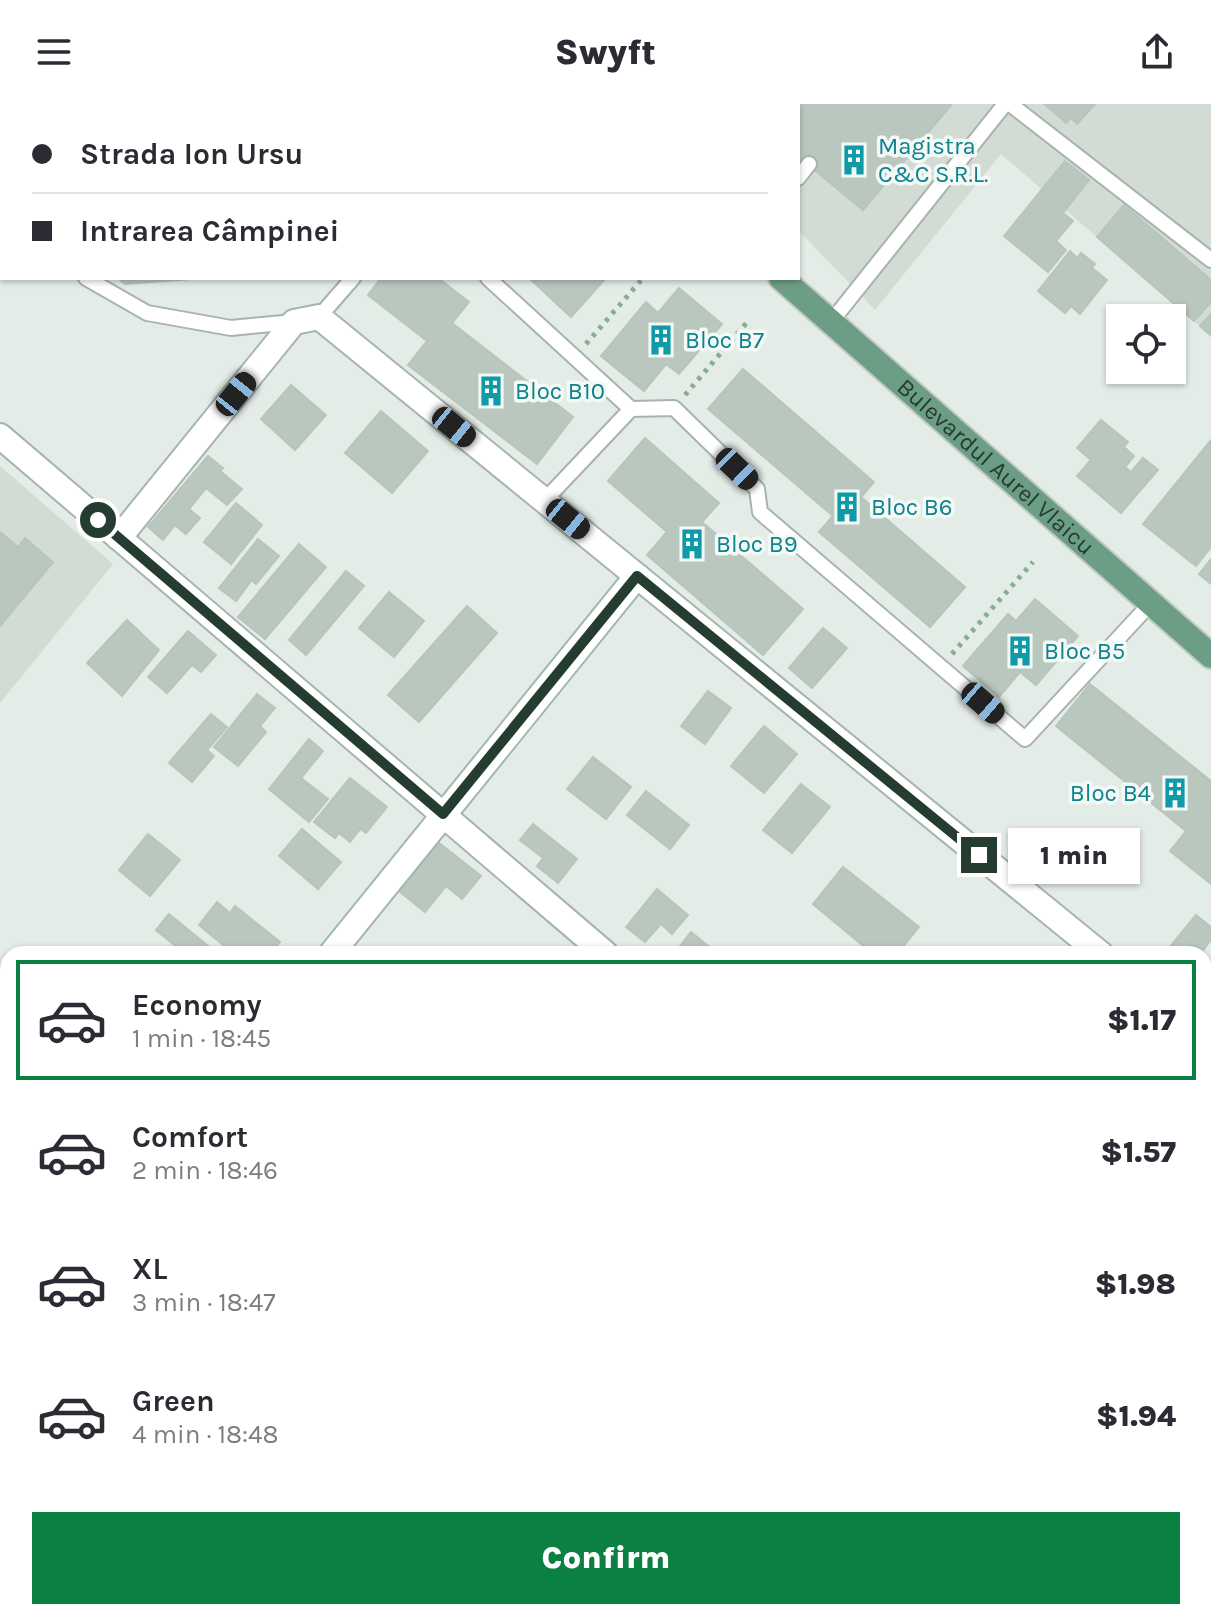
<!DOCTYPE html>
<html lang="en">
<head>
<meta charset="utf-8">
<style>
	:root { --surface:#fff; --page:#f2f2f3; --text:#2b2b33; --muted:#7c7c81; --line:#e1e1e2; --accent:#0b8043 }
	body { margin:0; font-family:Karla,sans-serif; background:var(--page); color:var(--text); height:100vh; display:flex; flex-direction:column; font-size:30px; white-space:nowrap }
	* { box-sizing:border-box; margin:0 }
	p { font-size:26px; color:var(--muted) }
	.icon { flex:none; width:44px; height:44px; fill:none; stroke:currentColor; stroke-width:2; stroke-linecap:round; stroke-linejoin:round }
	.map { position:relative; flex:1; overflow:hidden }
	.panel { position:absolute; left:0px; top:842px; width:1212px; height:674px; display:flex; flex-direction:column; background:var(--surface); border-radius:24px 24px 0 0; box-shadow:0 2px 6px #0004 }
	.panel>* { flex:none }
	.top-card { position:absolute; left:0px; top:0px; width:800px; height:176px; box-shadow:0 2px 6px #0004; display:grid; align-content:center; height:176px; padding:0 32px; background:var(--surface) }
	.tools { position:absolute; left:1106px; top:200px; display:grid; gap:16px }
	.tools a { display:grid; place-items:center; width:80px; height:80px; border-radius:0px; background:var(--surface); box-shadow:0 2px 6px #0004; font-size:40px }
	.end { position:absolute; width:36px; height:36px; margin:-18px; border:10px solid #253d31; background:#fff; box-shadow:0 0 0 4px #fff }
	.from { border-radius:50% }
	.bubble { position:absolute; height:56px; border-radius:0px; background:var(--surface); box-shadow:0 2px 6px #0004; font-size:26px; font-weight:800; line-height:56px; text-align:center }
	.car { position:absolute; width:24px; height:48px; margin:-24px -12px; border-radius:10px; box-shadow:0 0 6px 2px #0007; background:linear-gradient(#222 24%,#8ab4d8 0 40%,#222 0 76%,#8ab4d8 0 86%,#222 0) }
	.top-card b { display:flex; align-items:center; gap:28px; height:76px; font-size:30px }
	.top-card b+b { border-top:2px solid var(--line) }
	.top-card i { width:20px; height:20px; background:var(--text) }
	ul { padding:14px 0 0; list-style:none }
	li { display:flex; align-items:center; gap:24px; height:120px; margin:0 16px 12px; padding:0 16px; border:4px solid transparent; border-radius:0px }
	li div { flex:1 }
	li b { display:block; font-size:30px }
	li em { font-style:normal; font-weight:800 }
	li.active { border-color:var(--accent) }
	li>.icon { width:72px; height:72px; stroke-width:1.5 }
	.button { display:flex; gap:16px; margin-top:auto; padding:16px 32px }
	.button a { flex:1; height:92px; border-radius:0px; background:var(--accent); color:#fff; font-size:32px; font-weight:800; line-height:92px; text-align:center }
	header { display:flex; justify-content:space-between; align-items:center; height:104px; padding:0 32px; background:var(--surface); font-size:36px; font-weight:800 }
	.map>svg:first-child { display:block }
</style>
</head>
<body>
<header><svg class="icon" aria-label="menu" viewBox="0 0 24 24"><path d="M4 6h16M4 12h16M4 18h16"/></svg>Swyft<svg class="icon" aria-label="share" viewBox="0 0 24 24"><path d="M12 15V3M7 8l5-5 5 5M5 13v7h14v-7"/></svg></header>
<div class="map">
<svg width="1211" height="1515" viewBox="0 0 1211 1515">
	<rect width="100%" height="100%" fill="#e4ece7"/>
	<g fill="#d2dcd5">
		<path d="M 678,0 L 1211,0 L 1211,232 L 1001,50 L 875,206 L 798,126 L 798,2 Z"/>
		<path d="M 0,362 L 113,460 L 0,599 Z"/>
		<path d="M 8,1293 L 8,1388 L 0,1381 L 0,1302 Z"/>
	</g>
	<g fill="#b9c7bf" stroke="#b7c5bc" stroke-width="2">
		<path d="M 222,0 L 276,0 L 274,2 Z"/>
		<path d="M 337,0 L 427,0 L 430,2 L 337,2 Z"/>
		<path d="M 786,0 L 952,0 L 863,106 L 798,52 L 798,2 L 784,2 Z"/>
		<path d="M 1044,0 L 1095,0 L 1077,20 L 1071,14 L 1066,19 Z"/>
		<path d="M 0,6 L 2,7 L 0,83 Z"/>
		<path d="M 1065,57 L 1089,76 L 1063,109 L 1073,117 L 1056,137 L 1066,146 L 1048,168 L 1004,132 Z"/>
		<path d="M 1124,101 L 1211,176 L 1211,198 L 1194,217 L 1097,133 Z"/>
		<path d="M 1070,147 L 1077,154 L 1081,149 L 1095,160 L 1092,164 L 1107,176 L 1080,210 L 1071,202 L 1065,209 L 1038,187 Z"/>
		<path d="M 118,174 L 204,174 L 125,180 Z"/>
		<path d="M 381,174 L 438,174 L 469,198 L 452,219 L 573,313 L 537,360 L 408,261 L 427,237 L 368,191 Z"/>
		<path d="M 529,174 L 606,174 L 571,213 Z"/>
		<path d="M 679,184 L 722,220 L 679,270 L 666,260 L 644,287 L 601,252 L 646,198 L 658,209 Z"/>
		<path d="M 1211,210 L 1211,232 L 1200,222 Z"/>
		<path d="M 743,265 L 874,378 L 861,393 L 965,483 L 930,523 L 819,428 L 833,412 L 708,305 Z"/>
		<path d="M 291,281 L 326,311 L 295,346 L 261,315 Z"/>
		<path d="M 381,307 L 428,347 L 392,389 L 345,349 Z"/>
		<path d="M 1101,316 L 1128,338 L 1124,343 L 1134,352 L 1125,363 L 1131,368 L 1143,354 L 1158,366 L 1121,409 L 1077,372 L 1091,356 L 1077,344 Z"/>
		<path d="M 645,334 L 719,399 L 702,418 L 803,505 L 763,551 L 647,451 L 667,428 L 608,377 Z"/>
		<path d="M 1211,336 L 1211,443 L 1196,462 L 1143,420 Z"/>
		<path d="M 208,352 L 223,364 L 220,367 L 242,385 L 227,401 L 206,384 L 189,405 L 200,414 L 186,430 L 175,421 L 163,436 L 148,423 Z"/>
		<path d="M 236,399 L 262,421 L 231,460 L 204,438 Z"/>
		<path d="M 0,428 L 18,443 L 25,434 L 53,458 L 0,522 Z"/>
		<path d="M 258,435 L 279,452 L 256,480 L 252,476 L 236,497 L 219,484 Z"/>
		<path d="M 299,440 L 326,463 L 265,535 L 238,513 Z"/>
		<path d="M 1211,455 L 1211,480 L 1199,470 Z"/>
		<path d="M 346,467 L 364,482 L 306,551 L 289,536 Z"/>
		<path d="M 389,488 L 424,517 L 394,553 L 359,524 Z"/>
		<path d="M 1035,495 L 1078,532 L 1036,581 L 1020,568 L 999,593 L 963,562 L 1008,510 L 1016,517 Z"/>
		<path d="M 467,502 L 497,529 L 419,618 L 388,591 Z"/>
		<path d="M 127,516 L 159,546 L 122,592 L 87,559 Z"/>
		<path d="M 823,524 L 847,544 L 812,584 L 789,564 Z"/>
		<path d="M 188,527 L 216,551 L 201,568 L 192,561 L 167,589 L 148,573 Z"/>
		<path d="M 1090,580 L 1211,677 L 1211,700 L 1209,703 L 1211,705 L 1211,780 L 1170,747 L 1186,727 L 1056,622 Z"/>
		<path d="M 708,587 L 731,604 L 705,640 L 681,622 Z"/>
		<path d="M 257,590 L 275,604 L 260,622 L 266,628 L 238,662 L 214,643 Z"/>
		<path d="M 211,610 L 227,623 L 207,646 L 214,652 L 192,678 L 169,659 Z"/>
		<path d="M 764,622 L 797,650 L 764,689 L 731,662 Z"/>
		<path d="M 309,635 L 323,647 L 301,674 L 328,695 L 309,718 L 269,685 Z"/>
		<path d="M 593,653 L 631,683 L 606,715 L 567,685 Z"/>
		<path d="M 350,674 L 387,703 L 366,729 L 360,725 L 350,738 L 339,729 L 335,734 L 314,718 Z"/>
		<path d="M 801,680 L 830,703 L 792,749 L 763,726 Z"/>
		<path d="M 646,687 L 689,721 L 670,745 L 627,711 Z"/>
		<path d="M 533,720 L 577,755 L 558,779 L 537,762 L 543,754 L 520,736 Z"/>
		<path d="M 302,725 L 341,758 L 318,785 L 279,752 Z"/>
		<path d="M 148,730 L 180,756 L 150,792 L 119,766 Z"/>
		<path d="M 438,738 L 481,772 L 462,795 L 446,782 L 425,808 L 399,787 Z"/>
		<path d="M 843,763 L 919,823 L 897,850 L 873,850 L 813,800 Z"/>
		<path d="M 657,785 L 688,811 L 672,830 L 661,820 L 645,838 L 626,823 Z"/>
		<path d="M 217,798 L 230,809 L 235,802 L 280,838 L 270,850 L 234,850 L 199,821 Z"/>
		<path d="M 169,810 L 218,850 L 174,850 L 178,844 L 156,826 Z"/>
		<path d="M 1196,811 L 1211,823 L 1211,836 L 1200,850 L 1164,850 Z"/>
		<path d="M 691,828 L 718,850 L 674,850 Z"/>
		<path d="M 1204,1400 L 1211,1406 L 1211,1412 L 1208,1416 L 1211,1419 L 1211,1434 L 1204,1442 Z"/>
	</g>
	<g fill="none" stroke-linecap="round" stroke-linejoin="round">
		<g stroke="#a7b4ad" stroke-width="18">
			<g id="lane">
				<path d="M 1010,0 L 1211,156"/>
				<path d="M 162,2 L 164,0"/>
				<path d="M 325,2 L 327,0"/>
				<path d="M 798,74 L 809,60"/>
				<path d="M 86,174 L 147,209 L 231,224 L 293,218"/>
				<path d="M 488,174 L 631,305"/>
				<path d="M 319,213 L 353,174"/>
				<path d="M 831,218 L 1005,0"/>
				<path d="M 545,396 L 631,305 L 674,304 L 757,385 L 760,408 L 1025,635 L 1151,499"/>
				<path d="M 1072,1515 L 1079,1508"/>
			</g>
		</g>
		<g stroke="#a7b4ad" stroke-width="28">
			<g id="street">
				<path d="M 0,332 L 606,850"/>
				<path d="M 119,434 L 294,218 L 319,213 L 1101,850"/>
				<path d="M 1204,934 L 1211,940"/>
				<path d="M 1204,1361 L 1211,1367"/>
				<path d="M 0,1409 L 8,1416"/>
				<path d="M 115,1508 L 123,1515"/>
				<path d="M 587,1508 L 596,1515"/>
				<path d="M 955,1508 L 964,1515"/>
			</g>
		</g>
		<g stroke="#a3b7ac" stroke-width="28">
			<g id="secondary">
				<path d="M 331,850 L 637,472"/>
				<path d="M 0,1264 L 8,1254"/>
			</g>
		</g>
		<g stroke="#c2c9c5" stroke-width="28">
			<g id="primary">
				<path d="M 583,0 L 585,2"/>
				<path id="s1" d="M 781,174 L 1211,552"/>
			</g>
		</g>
		<g stroke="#87ad98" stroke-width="5" stroke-dasharray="4 6" stroke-linecap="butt">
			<path d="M 57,0 L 60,2"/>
			<path d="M 218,0 L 221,2"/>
			<path d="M 586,240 L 643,174"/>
			<path d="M 685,291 L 749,216"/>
			<path d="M 952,550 L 1033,458"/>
		</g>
		<use href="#lane" stroke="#fff" stroke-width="14"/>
		<use href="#street" stroke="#fff" stroke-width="24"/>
		<use href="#secondary" stroke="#fff" stroke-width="24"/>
		<use href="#primary" stroke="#6c9e86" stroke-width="24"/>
	</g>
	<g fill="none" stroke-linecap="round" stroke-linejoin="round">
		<path stroke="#253d31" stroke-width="10" d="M 98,416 L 443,710 L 637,472 L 979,751"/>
	</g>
	<defs>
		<g id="building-bare" transform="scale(2.4)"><path d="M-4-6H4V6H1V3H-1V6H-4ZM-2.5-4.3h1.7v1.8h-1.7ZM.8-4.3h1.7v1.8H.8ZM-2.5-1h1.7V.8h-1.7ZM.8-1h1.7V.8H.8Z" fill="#0f9aa8" stroke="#f4f9f6" stroke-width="2.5" paint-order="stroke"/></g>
	</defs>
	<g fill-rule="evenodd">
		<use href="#building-bare" x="854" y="56"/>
		<use href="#building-bare" x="661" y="236"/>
		<use href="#building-bare" x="491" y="287"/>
		<use href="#building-bare" x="847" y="403"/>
		<use href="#building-bare" x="692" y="440"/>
		<use href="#building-bare" x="1020" y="547"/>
		<use href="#building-bare" x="1175" y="689"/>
	</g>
	<g text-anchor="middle" stroke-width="7" stroke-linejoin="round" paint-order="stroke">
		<g font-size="24" fill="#0d838f" stroke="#f4f9f6" text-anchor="start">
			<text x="878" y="50">Magistra<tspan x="878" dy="28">C&amp;C S.R.L.</tspan></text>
			<text x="685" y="244">Bloc B7</text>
			<text x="515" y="295">Bloc B10</text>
			<text x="871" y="411">Bloc B6</text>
			<text x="716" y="448">Bloc B9</text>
			<text x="1044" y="555">Bloc B5</text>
			<text x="1151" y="697" text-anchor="end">Bloc B4</text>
		</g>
		<g font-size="24" fill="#253d31" stroke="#f4f9f6">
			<text dy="8" stroke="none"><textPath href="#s1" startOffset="286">Bulevardul Aurel Vlaicu</textPath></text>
		</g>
	</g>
</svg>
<div class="tools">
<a><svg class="icon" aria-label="locate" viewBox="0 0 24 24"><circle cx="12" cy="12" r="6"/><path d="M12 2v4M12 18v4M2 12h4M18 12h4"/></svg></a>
</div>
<i class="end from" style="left:98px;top:416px"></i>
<i class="end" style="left:979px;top:751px"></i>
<div class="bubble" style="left:1008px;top:724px;width:132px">1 min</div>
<i class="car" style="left:236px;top:290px;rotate:39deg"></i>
<i class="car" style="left:454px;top:323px;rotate:129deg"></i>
<i class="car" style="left:737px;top:365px;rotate:134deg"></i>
<i class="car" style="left:568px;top:415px;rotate:129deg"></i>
<i class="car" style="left:983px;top:599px;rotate:131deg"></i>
<div class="top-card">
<b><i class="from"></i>Strada Ion Ursu</b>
<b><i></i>Intrarea Câmpinei</b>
</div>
<section class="panel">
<ul>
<li class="active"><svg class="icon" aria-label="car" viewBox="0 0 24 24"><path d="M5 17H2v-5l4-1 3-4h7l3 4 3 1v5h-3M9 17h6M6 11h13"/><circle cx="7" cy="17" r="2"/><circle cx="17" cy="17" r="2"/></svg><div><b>Economy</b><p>1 min · 18:45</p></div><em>$1.17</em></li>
<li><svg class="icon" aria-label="car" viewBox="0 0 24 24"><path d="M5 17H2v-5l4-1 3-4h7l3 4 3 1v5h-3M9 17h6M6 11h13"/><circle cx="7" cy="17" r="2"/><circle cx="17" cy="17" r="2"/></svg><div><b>Comfort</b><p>2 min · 18:46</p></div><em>$1.57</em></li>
<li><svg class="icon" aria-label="car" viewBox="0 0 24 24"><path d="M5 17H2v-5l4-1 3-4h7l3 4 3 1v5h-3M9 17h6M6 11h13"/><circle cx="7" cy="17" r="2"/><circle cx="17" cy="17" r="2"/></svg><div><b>XL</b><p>3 min · 18:47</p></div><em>$1.98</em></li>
<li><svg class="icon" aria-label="car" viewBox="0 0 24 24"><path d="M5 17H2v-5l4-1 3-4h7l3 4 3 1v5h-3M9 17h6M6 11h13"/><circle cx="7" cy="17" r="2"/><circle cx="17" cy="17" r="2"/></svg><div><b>Green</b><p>4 min · 18:48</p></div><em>$1.94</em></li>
</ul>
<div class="button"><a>Confirm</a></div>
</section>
</div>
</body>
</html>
